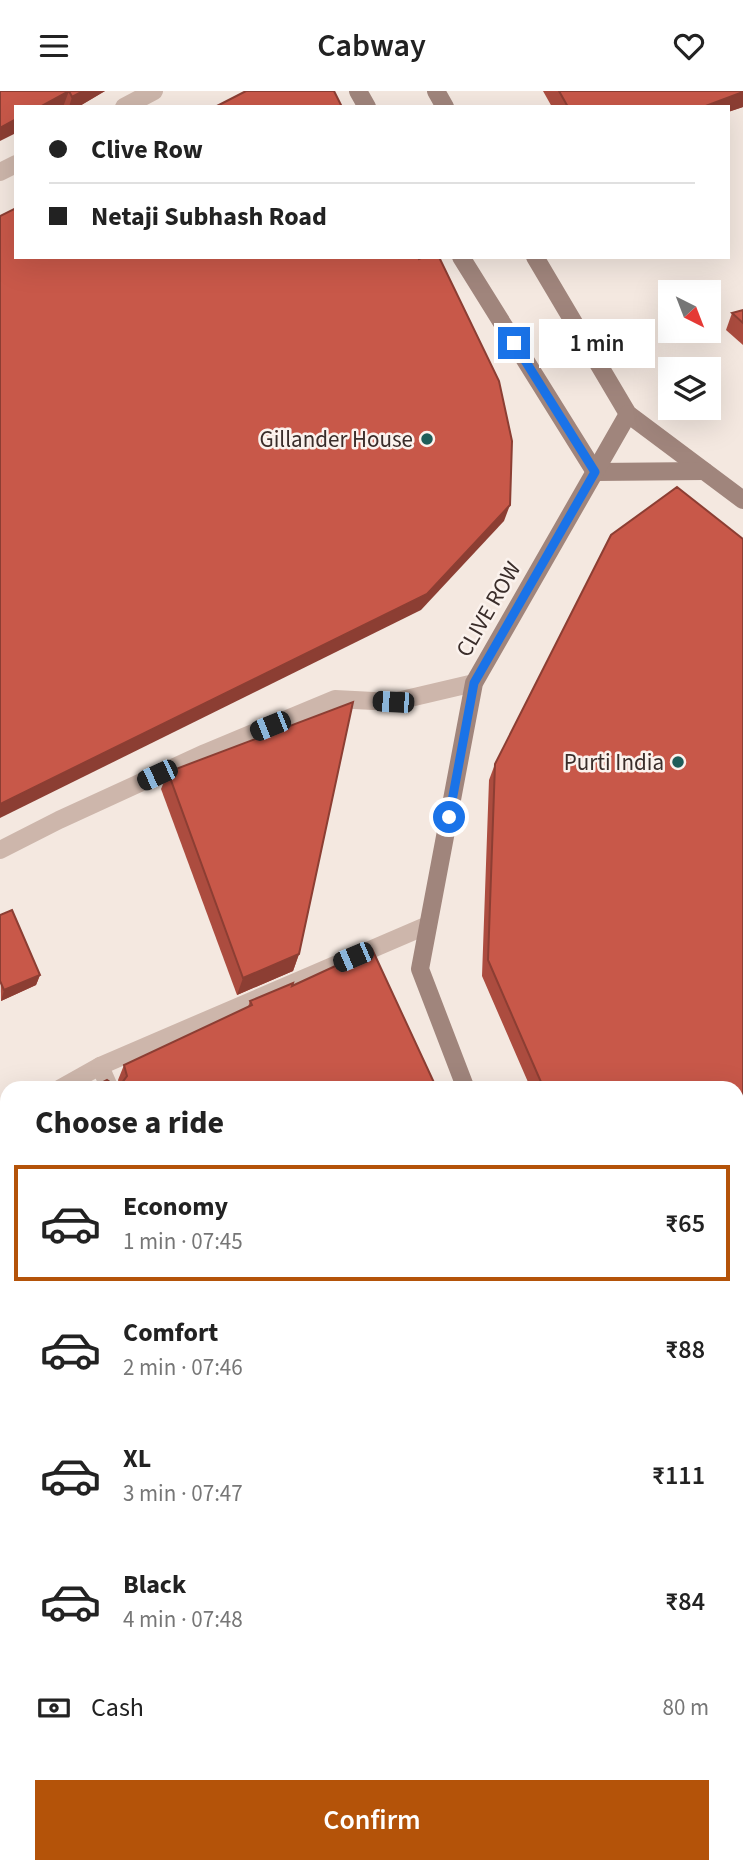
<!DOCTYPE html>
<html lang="en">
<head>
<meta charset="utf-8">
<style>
	:root { --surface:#fff; --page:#f2f2f2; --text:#222; --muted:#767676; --line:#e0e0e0; --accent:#b45309 }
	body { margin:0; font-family:"Source Sans 3",sans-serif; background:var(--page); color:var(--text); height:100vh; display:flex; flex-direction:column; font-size:26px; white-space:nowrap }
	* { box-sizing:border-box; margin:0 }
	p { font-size:23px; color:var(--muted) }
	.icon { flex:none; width:38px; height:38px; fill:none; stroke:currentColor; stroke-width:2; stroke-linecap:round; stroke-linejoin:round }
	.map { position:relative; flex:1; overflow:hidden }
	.details { position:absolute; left:0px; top:990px; width:744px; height:793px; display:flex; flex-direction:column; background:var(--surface); border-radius:21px 21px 0 0; box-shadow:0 7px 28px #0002 }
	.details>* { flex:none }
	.guide { position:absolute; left:14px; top:14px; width:716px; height:154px; border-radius:0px; box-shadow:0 7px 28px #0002; display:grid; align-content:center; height:154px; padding:0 35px; background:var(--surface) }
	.needle { width:46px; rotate:138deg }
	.controls { position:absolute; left:658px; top:189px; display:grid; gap:14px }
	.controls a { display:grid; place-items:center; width:63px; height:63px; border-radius:0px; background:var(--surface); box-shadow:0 7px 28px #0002; font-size:35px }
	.end { position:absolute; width:32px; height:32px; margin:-16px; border:9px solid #1a73e8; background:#fff; box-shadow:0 0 0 4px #fff }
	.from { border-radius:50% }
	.bubble { position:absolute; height:49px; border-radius:0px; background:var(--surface); box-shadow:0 7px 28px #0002; font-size:23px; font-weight:600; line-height:49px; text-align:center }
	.car { position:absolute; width:21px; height:42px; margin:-21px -10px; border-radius:9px; box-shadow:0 0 5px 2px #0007; background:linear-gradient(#222 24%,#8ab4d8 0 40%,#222 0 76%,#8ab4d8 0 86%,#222 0) }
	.guide b { display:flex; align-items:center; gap:24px; height:66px; font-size:26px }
	.guide b+b { border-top:2px solid var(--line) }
	.guide i { width:18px; height:18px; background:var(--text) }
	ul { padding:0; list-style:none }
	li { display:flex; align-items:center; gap:21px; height:116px; margin:0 14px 10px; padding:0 21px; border:4px solid transparent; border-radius:0px }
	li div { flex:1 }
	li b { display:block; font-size:26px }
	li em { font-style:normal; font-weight:600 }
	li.selected { border-color:var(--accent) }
	li>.icon { width:63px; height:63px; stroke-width:1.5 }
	h2 { padding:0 35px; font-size:32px; line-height:84px }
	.pay { display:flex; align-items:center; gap:18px; height:77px; padding:0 35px; font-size:26px }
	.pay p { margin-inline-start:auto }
	.primary-button { display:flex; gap:14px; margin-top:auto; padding:14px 35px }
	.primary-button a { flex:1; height:80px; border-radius:0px; background:var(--accent); color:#fff; font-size:28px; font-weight:600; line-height:80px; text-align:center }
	header { display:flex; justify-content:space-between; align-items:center; height:91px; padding:0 35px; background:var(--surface); font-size:32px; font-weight:600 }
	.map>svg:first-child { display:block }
</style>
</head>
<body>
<header><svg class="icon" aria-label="menu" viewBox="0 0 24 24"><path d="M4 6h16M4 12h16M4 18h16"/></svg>Cabway<svg class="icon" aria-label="heart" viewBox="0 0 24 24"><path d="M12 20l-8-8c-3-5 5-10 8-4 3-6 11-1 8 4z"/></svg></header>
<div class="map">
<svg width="743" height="1782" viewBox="0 0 743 1782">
	<rect width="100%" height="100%" fill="#f4e8e0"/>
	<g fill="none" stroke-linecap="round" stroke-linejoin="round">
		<g stroke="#cdb6ab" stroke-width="18">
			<path d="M 0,759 L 59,729 L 205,662 L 335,608 L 393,611 L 474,592"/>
			<path d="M 59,998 L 100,975"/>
			<path d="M 110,998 L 100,975 L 428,834"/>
			<path d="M 0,1029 L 7,1025"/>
		</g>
		<g stroke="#cdb6ab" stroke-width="18">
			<path d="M 124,16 L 154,0"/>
			<path d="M 0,81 L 16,73"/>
			<path d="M 161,1776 L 164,1782"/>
		</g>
		<g stroke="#cdb6ab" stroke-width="18">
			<path d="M 737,1717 L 743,1712"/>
			<path d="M 648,1782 L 656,1776"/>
		</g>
		<g stroke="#a0857c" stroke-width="18">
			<path d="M 358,0 L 367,16"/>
			<path d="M 436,0 L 445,16"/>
			<path d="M 461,166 L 595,381"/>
			<path d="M 535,166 L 628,323 L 743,409"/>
			<path d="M 595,381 L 704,380"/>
			<path d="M 466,998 L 420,878 L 474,592 L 628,323"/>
			<path d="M 737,1614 L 742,1625"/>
			<path d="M 0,1776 L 7,1774"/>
		</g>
	</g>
	<g fill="#ac4c3f">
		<path d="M 0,0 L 105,0 L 78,16 L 16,16 Z"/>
		<path d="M 543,0 L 743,0 L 743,16 L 728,21 L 728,16 L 552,16 Z"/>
		<path d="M 743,219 L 743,254 L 726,239 L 732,222 Z"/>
		<path d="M 743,448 L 743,1206 L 737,1209 L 737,998 L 531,998 L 482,885 L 489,689 L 495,673 Z"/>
		<path d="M 168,681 L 299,863 L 293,880 L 237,904 L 161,698 Z"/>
		<path d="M 0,824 L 40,884 L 36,894 L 1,910 Z"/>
		<path d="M 292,895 L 437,998 L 114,994 L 119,993 L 118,989 L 124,974 L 248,916 L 250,910 Z"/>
		<path d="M 7,1155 L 7,1366 L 0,1355 L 0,1159 Z"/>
		<path d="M 743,1379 L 743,1432 L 737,1419 L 737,1382 Z"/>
	</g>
	<g fill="#8c3e33">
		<path d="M 69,0 L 63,16 L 40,16 Z"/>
		<path d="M 83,0 L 105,0 L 78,16 L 69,16 L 72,6 Z"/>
		<path d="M 743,1 L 743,16 L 728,21 L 728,16 L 703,16 Z"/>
		<path d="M 16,28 L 16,42 L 0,50 L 0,37 Z"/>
		<path d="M 510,414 L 504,430 L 421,519 L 0,727 L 0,713 Z"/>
		<path d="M 299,863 L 293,880 L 237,904 L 243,887 Z"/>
		<path d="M 40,884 L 36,894 L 1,910 L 4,899 Z"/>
		<path d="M 743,1193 L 743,1206 L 737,1209 L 737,1196 Z"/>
		<path d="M 7,1588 L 7,1600 L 0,1605 L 0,1592 Z"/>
		<path d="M 536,1776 L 556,1776 L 547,1782 L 526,1782 Z"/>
	</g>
	<g fill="#c85849" stroke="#8c3e33" stroke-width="2">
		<path d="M 0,0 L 83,0 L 72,6 L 69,0 L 40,16 L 16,16 L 16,28 L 0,37 Z"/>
		<path d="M 246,0 L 334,0 L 342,16 L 215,16 Z"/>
		<path d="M 559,0 L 743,0 L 743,1 L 703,16 L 568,16 Z"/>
		<path d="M 16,117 L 16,166 L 418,166 L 419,168 L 423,166 L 439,166 L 499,290 L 512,350 L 510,414 L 427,503 L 0,713 L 0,125 Z"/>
		<path d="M 743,219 L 743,232 L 732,222 Z"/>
		<path d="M 677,396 L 743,448 L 743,1193 L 737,1196 L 737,1081 L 740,1080 L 737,1071 L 737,998 L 704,998 L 702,994 L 695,998 L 544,998 L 488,869 L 495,673 L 611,444 Z"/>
		<path d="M 353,611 L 299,863 L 243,887 L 168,681 Z"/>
		<path d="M 12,819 L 40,884 L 4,899 L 0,890 L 0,824 Z"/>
		<path d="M 372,858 L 437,998 L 90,998 L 107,989 L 114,994 L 121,993 L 127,985 L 124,974 L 252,914 L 250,910 L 293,892 L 292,895 Z"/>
		<path d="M 7,1155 L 7,1342 L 0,1331 L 0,1159 Z"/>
		<path d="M 743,1379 L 743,1407 L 737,1394 L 737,1382 Z"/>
		<path d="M 0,1521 L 7,1530 L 7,1588 L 0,1592 Z"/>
		<path d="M 743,1767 L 743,1782 L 714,1782 L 725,1776 L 737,1776 L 737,1770 Z"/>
		<path d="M 249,1776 L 536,1776 L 526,1782 L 239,1782 Z"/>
	</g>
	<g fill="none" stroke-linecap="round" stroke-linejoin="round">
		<path stroke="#1a73e8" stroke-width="9" d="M 449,726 L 474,592 L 595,381 L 514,252"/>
	</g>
	<g fill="#1e5d59" stroke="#fbf2ed" stroke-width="2.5">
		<circle cx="427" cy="348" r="7"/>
		<circle cx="678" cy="671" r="7"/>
	</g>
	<g text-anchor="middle" stroke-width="5" stroke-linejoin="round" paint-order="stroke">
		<g font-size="23" fill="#3a2d2a" stroke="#fbf2ed" text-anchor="end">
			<text x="413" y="356">Gillander House</text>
			<text x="664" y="679">Purti India</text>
		</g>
		<g font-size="23" fill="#3a2d2a" stroke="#fbf2ed">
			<text transform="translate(488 518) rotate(-60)" y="8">CLIVE ROW</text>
		</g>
	</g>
</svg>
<div class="controls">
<a><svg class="needle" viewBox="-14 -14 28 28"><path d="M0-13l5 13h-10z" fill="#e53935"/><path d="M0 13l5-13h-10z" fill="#767676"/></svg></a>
<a><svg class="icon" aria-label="layers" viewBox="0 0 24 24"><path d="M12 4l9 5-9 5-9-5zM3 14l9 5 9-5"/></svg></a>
</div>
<i class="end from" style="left:449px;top:726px"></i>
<i class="end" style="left:514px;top:252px"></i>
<div class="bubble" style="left:539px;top:228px;width:116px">1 min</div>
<i class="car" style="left:393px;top:611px;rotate:273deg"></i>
<i class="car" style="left:270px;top:635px;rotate:248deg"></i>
<i class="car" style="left:157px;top:684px;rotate:245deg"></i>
<i class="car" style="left:353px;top:866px;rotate:247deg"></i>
<div class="guide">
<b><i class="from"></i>Clive Row</b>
<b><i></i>Netaji Subhash Road</b>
</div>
<section class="details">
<h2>Choose a ride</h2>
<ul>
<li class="selected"><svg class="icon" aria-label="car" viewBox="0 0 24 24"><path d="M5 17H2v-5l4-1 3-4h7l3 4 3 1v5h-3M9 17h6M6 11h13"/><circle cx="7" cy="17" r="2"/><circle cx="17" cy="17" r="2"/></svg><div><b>Economy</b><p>1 min · 07:45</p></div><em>₹65</em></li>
<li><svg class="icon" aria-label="car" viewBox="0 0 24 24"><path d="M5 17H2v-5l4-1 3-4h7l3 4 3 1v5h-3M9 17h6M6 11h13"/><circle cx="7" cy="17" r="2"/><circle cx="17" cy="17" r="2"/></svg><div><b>Comfort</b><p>2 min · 07:46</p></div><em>₹88</em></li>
<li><svg class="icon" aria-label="car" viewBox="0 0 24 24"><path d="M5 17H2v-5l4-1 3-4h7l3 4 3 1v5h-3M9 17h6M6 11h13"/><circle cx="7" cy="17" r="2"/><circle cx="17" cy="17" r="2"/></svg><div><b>XL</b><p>3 min · 07:47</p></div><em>₹111</em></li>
<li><svg class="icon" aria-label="car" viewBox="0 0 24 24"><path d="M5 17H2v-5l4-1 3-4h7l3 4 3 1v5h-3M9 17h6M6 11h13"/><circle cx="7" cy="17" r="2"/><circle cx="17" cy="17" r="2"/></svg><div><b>Black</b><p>4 min · 07:48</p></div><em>₹84</em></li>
</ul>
<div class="pay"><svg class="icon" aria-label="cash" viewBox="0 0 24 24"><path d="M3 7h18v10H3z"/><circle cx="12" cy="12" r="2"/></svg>Cash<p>80 m</p></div>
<div class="primary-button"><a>Confirm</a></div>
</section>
</div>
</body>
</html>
